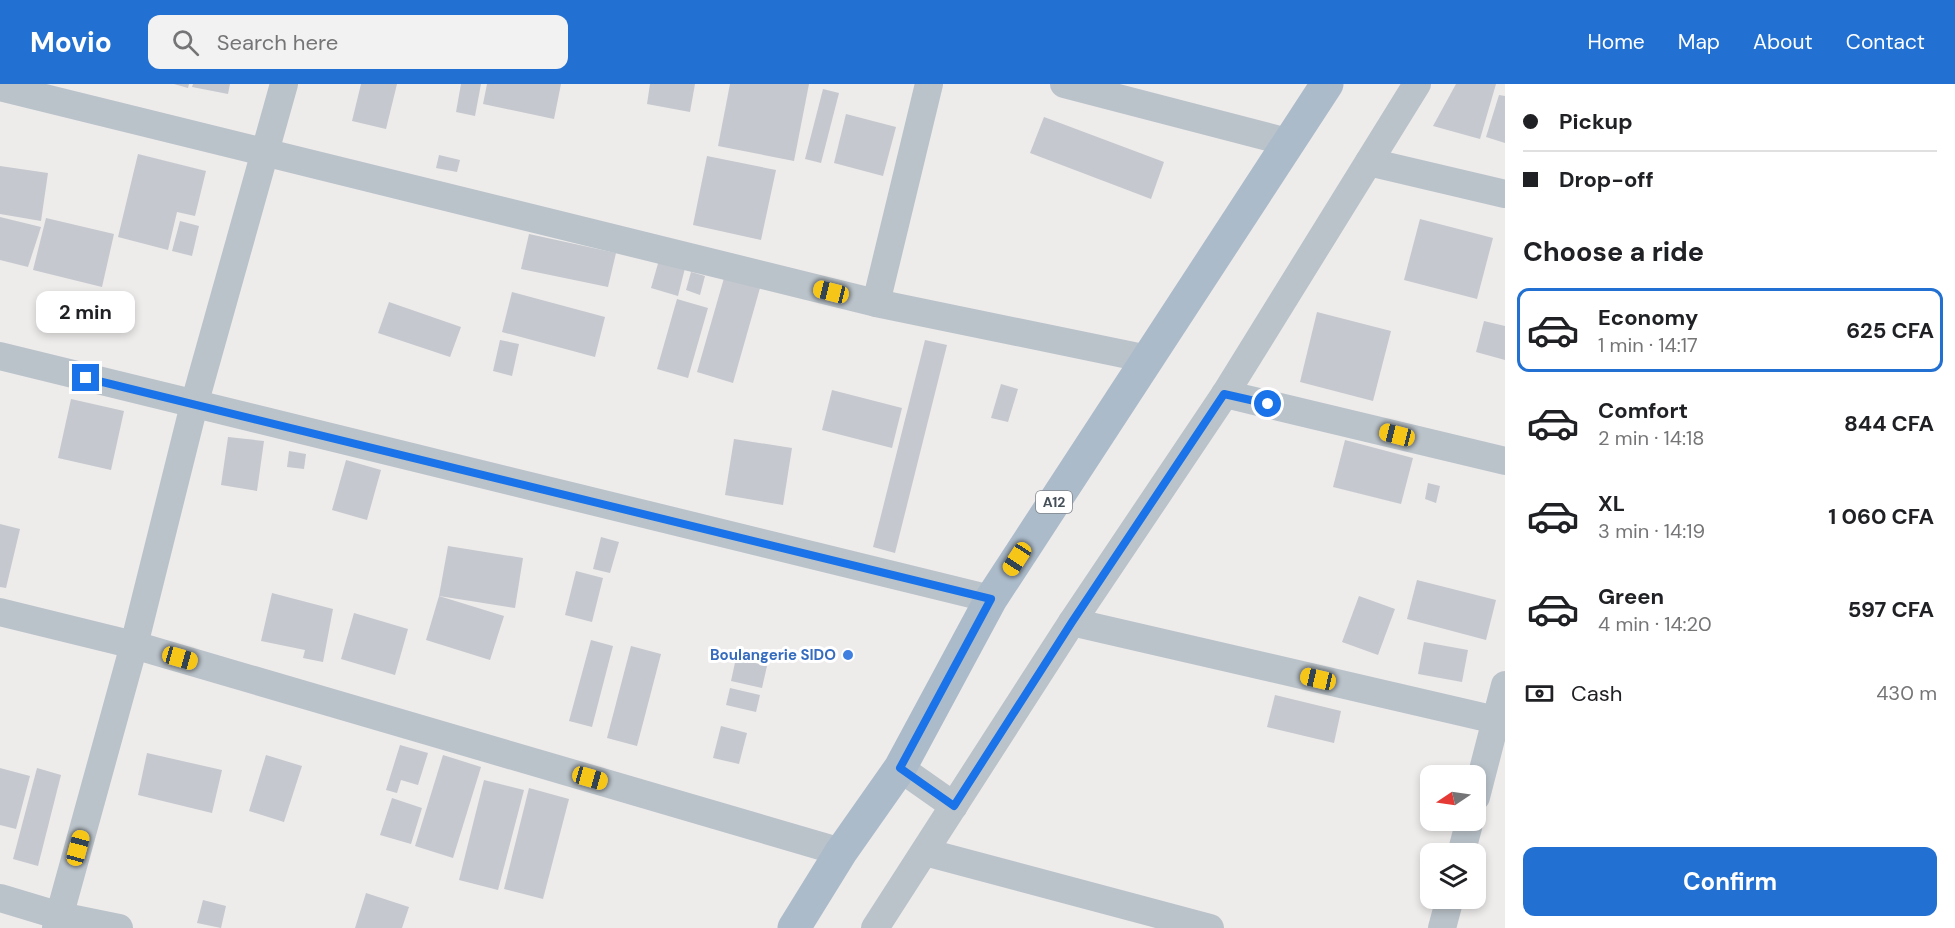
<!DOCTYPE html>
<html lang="en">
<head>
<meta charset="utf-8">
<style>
	:root { --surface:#fff; --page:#f2f2f2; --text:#202124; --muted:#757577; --line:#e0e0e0; --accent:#2270d1 }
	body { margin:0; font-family:"DM Sans",sans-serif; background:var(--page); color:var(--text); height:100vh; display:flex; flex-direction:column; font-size:22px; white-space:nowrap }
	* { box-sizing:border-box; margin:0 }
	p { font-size:20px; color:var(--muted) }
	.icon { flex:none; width:33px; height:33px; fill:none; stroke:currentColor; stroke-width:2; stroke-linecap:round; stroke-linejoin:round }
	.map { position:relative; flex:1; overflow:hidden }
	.sheet { display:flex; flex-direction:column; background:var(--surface); width:450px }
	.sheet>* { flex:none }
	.hud { display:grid; align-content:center; height:132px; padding:0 18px; background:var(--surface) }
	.needle { width:39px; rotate:257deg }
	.fabs { position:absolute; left:1420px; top:681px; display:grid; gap:12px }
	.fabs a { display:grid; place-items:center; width:66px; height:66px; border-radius:12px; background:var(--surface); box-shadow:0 3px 9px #0003; font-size:30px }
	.end { position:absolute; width:27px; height:27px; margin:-14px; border:8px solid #1a73e8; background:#fff; box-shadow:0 0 0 3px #fff }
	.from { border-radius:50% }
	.bubble { position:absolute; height:42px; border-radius:12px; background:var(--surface); box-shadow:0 3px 9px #0003; font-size:20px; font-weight:700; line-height:42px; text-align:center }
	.car { position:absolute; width:18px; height:36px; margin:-18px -9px; border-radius:8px; box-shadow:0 0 4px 2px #0007; background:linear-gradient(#f5c518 24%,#345 0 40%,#f5c518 0 76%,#345 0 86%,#f5c518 0) }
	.hud b { display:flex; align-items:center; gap:21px; height:57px; font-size:22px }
	.hud b+b { border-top:2px solid var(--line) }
	.hud i { width:15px; height:15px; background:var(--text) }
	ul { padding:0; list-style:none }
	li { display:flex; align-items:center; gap:18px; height:84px; margin:0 12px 9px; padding:0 6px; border:3px solid transparent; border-radius:12px }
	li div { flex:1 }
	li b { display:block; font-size:22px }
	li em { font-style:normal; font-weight:700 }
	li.selected { border-color:var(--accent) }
	li>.icon { width:54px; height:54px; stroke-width:1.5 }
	h2 { padding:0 18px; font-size:27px; line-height:72px }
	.pay { display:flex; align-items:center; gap:15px; height:66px; padding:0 18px; font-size:22px }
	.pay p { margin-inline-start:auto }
	.action { display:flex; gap:12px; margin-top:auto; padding:12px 18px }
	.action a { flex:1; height:69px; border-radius:12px; background:var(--accent); color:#fff; font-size:24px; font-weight:700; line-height:69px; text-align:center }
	header { display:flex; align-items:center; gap:36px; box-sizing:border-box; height:84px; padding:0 30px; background:var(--accent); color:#fff }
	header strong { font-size:28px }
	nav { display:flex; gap:33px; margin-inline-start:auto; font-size:21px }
	.search { width:420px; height:54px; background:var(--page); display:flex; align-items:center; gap:15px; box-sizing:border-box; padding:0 21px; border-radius:12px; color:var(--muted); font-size:22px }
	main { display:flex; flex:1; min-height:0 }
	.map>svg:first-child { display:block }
</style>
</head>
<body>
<header>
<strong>Movio</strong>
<div class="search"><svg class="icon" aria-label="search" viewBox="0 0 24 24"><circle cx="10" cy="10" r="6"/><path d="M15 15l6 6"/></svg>Search here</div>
<nav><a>Home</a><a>Map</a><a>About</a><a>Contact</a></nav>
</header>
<main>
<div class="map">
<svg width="1505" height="844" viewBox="0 0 1505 844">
	<rect width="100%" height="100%" fill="#eeebeb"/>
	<g fill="#c5c8ce">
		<path d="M 174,0 L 189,0 L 188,4 Z"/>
		<path d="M 193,0 L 230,0 L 228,10 L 192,3 Z"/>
		<path d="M 361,0 L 397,0 L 386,45 L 352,37 Z"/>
		<path d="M 461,0 L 481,0 L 475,32 L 456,28 Z"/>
		<path d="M 487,0 L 561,0 L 554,35 L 483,20 Z"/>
		<path d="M 650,0 L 695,0 L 690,28 L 647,20 Z"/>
		<path d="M 730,0 L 809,0 L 794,77 L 718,62 Z"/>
		<path d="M 1456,0 L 1496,0 L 1480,55 L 1433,42 Z"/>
		<path d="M 823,5 L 839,9 L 821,79 L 805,75 Z"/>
		<path d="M 1499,11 L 1505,12 L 1505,59 L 1486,53 Z"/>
		<path d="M 846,30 L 896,43 L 883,92 L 834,79 Z"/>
		<path d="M 1044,33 L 1164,78 L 1151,115 L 1030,69 Z"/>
		<path d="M 138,70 L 206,87 L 195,132 L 177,128 L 168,166 L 118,153 Z"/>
		<path d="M 439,71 L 460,76 L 457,88 L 436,84 Z"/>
		<path d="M 707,72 L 776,86 L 761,156 L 693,141 Z"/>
		<path d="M 0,82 L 48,89 L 41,137 L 0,130 Z"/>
		<path d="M 0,133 L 41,143 L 28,183 L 0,176 Z"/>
		<path d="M 46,134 L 114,150 L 102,203 L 33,186 Z"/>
		<path d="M 1420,135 L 1493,154 L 1477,215 L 1404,196 Z"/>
		<path d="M 180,137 L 199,142 L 192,172 L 172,167 Z"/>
		<path d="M 529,150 L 616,169 L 608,203 L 521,185 Z"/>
		<path d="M 659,176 L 685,184 L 678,212 L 651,204 Z"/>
		<path d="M 691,188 L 705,192 L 700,211 L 686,206 Z"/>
		<path d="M 724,194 L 760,204 L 733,299 L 697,288 Z"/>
		<path d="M 512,208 L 605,233 L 595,273 L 502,248 Z"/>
		<path d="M 677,215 L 708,224 L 688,294 L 657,285 Z"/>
		<path d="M 389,218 L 461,243 L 450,273 L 378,249 Z"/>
		<path d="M 1317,228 L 1391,247 L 1373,317 L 1300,298 Z"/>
		<path d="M 1484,237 L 1505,242 L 1505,276 L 1476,268 Z"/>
		<path d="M 500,256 L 519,260 L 512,292 L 493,287 Z"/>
		<path d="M 925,256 L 947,261 L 895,469 L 873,463 Z"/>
		<path d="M 1001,300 L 1018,305 L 1008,338 L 991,334 Z"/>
		<path d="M 832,306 L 902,324 L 892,364 L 822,346 Z"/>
		<path d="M 71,315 L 124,327 L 111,386 L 58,374 Z"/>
		<path d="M 228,353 L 264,357 L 257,407 L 221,401 Z"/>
		<path d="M 734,355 L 792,364 L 783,421 L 725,411 Z"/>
		<path d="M 1345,356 L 1413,374 L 1401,420 L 1333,403 Z"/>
		<path d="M 289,367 L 306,370 L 304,385 L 287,383 Z"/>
		<path d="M 346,376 L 381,386 L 367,436 L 332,426 Z"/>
		<path d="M 1428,399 L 1440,402 L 1436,419 L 1425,415 Z"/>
		<path d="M 0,440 L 20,445 L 6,504 L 0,503 Z"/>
		<path d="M 601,453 L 619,458 L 610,489 L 593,485 Z"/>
		<path d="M 448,462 L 523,474 L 515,524 L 439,512 Z"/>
		<path d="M 576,487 L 603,494 L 592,538 L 565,531 Z"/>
		<path d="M 1417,496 L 1496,516 L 1486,556 L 1407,535 Z"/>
		<path d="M 272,509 L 333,525 L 323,578 L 303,574 L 305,566 L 261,557 Z"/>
		<path d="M 439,512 L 504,532 L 490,576 L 426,556 Z"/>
		<path d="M 1359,512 L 1395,525 L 1378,571 L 1342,558 Z"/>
		<path d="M 354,529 L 408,545 L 395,591 L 341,575 Z"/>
		<path d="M 591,556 L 613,562 L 592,643 L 569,637 Z"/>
		<path d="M 1424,558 L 1468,566 L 1462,598 L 1418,590 Z"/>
		<path d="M 631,562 L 661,570 L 637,662 L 607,654 Z"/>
		<path d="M 736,574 L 767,582 L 762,604 L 731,597 Z"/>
		<path d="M 730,604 L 760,611 L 756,628 L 726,621 Z"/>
		<path d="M 1275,611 L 1341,627 L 1334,659 L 1267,643 Z"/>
		<path d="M 721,642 L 747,649 L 739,680 L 713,674 Z"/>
		<path d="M 400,661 L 428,669 L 418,701 L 401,696 L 397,709 L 386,706 Z"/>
		<path d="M 147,669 L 222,686 L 212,729 L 138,711 Z"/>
		<path d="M 266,671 L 302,682 L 284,738 L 249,727 Z"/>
		<path d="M 443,671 L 481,683 L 453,774 L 415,762 Z"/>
		<path d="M 0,684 L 30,692 L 16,745 L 0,741 Z"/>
		<path d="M 37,684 L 61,691 L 38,782 L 13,775 Z"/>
		<path d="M 484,696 L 524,706 L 498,806 L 459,796 Z"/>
		<path d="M 529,704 L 569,715 L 543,815 L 504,805 Z"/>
		<path d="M 392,714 L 422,724 L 411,760 L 380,751 Z"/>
		<path d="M 366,809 L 409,823 L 402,844 L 355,844 Z"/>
		<path d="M 203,816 L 226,822 L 221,844 L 197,839 Z"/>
	</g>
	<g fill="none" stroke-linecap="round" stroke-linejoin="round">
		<g stroke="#bac3ca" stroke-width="28">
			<path d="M 1064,0 L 1291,59"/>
			<path d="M 0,3 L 876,219 L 1148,275"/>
			<path d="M 1369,78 L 1505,110"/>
			<path d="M 876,219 L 929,0"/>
			<path d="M 0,272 L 991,515"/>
			<path d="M 1225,310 L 1505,377"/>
			<path d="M 0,528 L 134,561 L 841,768"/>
			<path d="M 1072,538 L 1505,638"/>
			<path d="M 900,684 L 954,722"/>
			<path d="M 1476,713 L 1505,601"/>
			<path d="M 925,768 L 1210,844"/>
			<path d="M 1461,770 L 1470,736"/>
			<path d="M 0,814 L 60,832 L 119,844"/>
			<path d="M 56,844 L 134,561 L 194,321 L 284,0"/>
			<path d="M 875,844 L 1072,538 L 1225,310 L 1417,0"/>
			<path d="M 1442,844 L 1450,814"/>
		</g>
		<path stroke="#acbbca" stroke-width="33" d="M 794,844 L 841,768 L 900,684 L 991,515 L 1327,0"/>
	</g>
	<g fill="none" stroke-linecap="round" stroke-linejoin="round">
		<path stroke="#1a73e8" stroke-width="8" d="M 86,294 L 991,515 L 900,684 L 954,722 L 1072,538 L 1224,310 L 1268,320"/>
	</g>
	<circle fill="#3f7fe0" stroke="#fff" stroke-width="2" cx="848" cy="571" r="6"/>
	<g text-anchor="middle" stroke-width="6" stroke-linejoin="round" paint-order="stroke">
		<rect fill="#fff" stroke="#7d848a" stroke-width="1.5" x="1036" y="407" width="36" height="22" rx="4.5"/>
		<g font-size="14" font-weight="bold" fill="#454f58">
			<text x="1054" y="423">A12</text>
		</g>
		<g font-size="15" font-weight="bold" fill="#366cbe" stroke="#fff" text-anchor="end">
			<text x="836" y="576">Boulangerie SIDO</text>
		</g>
	</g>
</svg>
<div class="fabs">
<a><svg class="needle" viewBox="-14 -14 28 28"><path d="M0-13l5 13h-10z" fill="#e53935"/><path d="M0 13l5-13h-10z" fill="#757577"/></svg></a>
<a><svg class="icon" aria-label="layers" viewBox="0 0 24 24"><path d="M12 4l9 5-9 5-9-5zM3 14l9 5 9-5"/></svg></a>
</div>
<i class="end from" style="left:1268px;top:320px"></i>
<i class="end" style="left:86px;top:294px"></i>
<div class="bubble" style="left:36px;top:207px;width:99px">2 min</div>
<i class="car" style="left:831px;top:208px;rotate:284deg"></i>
<i class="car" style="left:1397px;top:351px;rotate:284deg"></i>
<i class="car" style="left:1017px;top:475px;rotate:213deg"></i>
<i class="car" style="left:180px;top:574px;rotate:106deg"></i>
<i class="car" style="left:1318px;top:595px;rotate:283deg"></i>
<i class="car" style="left:590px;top:694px;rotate:106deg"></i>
<i class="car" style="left:78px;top:764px;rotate:15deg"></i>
</div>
<section class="sheet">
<div class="hud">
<b><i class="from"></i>Pickup</b>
<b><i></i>Drop-off</b>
</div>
<h2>Choose a ride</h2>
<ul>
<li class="selected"><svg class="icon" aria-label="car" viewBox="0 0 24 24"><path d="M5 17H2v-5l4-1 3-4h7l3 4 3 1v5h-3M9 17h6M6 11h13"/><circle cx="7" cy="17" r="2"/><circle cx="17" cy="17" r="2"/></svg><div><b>Economy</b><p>1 min · 14:17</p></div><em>625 CFA</em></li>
<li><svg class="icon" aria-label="car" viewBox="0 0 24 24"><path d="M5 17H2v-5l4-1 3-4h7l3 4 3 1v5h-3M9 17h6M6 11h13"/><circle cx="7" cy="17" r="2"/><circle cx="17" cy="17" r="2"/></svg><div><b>Comfort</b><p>2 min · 14:18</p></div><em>844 CFA</em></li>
<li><svg class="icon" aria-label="car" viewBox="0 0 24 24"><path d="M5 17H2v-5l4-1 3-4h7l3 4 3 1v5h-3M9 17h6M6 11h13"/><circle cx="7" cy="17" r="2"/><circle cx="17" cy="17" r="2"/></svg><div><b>XL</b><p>3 min · 14:19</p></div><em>1 060 CFA</em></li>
<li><svg class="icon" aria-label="car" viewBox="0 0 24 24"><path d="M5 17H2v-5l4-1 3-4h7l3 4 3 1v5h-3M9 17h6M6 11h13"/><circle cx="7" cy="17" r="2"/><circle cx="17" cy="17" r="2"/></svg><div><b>Green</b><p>4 min · 14:20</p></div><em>597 CFA</em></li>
</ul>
<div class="pay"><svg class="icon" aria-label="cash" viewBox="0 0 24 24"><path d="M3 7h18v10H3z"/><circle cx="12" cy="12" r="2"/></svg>Cash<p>430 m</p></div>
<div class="action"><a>Confirm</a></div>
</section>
</main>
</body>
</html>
